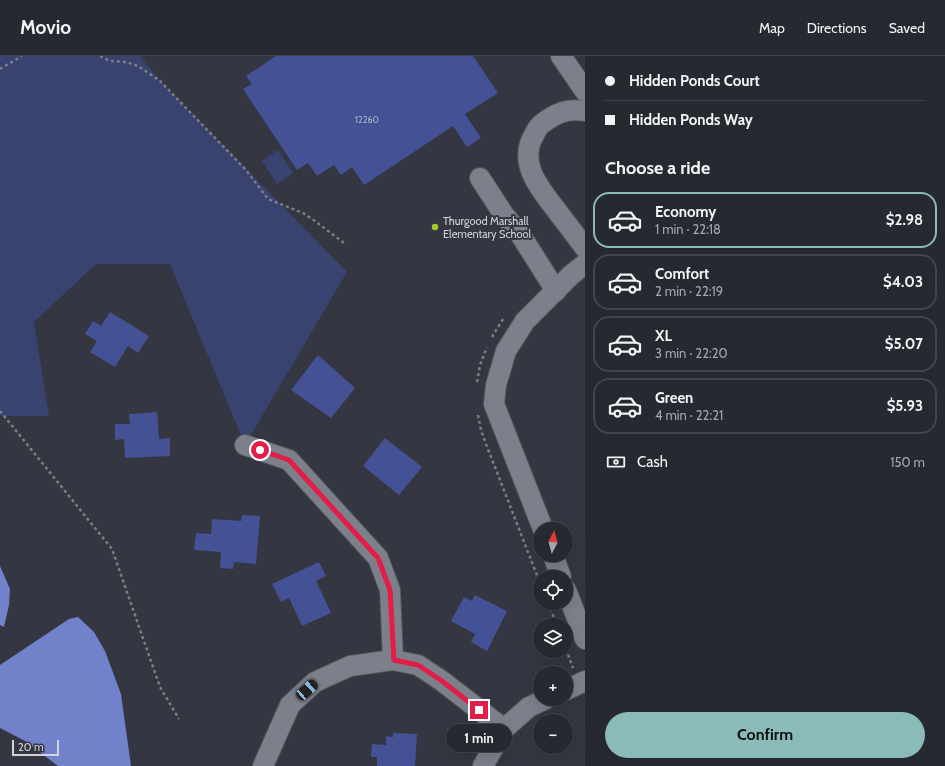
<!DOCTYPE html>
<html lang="en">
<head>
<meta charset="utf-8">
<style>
	:root { --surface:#272931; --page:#2f3139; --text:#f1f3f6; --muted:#a4a6ab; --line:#43454d; --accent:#8bbbb9 }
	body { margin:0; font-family:Cabin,sans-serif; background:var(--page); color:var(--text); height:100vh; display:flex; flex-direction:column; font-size:15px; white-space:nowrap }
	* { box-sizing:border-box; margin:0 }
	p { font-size:13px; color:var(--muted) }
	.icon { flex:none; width:22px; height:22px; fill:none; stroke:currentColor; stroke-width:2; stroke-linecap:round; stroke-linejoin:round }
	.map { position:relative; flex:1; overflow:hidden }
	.sheet { display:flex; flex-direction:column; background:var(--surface); width:360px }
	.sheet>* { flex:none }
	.hud { display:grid; align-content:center; height:88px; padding:0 20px; background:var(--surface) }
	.needle { width:26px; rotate:6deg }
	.controls { position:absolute; left:533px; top:466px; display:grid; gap:8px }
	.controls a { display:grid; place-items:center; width:40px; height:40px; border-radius:50%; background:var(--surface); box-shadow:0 4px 16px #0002,0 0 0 1px var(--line); font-size:20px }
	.scale { position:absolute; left:12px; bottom:10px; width:47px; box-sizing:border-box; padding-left:4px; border:2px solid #d1d3d9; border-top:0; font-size:11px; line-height:14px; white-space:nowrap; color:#d1d3d9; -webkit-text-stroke:3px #343741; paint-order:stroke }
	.end { position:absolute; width:18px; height:18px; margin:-9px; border:5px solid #e11d48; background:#fff; box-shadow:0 0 0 2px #fff }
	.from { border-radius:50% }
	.bubble { position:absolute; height:28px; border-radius:14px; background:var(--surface); box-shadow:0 4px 16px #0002,0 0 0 1px var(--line); font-size:13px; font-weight:700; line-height:28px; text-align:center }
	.car { position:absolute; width:12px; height:24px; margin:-12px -6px; border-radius:5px; box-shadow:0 0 3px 1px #0007; background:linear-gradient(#222 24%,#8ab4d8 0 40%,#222 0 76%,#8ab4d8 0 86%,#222 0) }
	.hud b { display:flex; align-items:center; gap:14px; height:38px; font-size:15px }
	.hud b+b { border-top:1px solid var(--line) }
	.hud i { width:10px; height:10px; background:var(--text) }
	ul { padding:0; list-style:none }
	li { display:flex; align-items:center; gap:12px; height:56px; margin:0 8px 6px; padding:0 12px; border:2px solid var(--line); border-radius:16px }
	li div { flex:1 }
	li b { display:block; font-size:15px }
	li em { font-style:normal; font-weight:700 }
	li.on { border-color:var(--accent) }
	li>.icon { width:36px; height:36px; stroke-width:1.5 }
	h2 { padding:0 20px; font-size:18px; line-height:48px }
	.pay { display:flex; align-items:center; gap:10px; height:44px; padding:0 20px; font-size:15px }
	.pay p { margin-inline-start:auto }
	.cta { display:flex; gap:8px; margin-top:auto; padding:8px 20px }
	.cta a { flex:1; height:46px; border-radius:24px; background:var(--accent); color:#111; font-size:16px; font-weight:700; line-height:46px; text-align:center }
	header { display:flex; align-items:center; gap:24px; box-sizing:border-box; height:56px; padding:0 20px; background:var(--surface); border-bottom:1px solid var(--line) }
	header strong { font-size:19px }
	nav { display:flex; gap:22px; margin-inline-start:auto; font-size:14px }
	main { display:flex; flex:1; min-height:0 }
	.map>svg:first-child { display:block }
</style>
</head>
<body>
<header>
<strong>Movio</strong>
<nav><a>Map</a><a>Directions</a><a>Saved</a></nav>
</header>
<main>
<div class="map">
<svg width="585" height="710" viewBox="0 0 585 710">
	<rect width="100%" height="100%" fill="#343741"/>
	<g fill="#394370">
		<path d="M 0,0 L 140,0 L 159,24 L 347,216 L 245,389 L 170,208 L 96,208 L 34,266 L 49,360 L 0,360 Z"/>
		<path d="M 278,94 L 293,117 L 277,128 L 262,105 Z"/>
	</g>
	<g fill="#7181ca">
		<path d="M 0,510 L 10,533 L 9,549 L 4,571 L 0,569 Z"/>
		<path d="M 78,561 L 94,576 L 105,595 L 121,638 L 131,710 L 58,710 L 25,685 L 0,672 L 0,609 L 69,563 Z"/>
	</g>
	<g fill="#445195">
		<path d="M 276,0 L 473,0 L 498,37 L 465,58 L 481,82 L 467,91 L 453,70 L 364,129 L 352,111 L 341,119 L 334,109 L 317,120 L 308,107 L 297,114 L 243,33 L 252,28 L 246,20 Z"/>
		<path d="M 110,256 L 149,280 L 138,297 L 128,290 L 115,311 L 90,296 L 97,285 L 85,278 L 93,265 L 101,270 Z"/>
		<path d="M 318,299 L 355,332 L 331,362 L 291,334 Z"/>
		<path d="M 157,356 L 159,383 L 170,382 L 170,400 L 125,402 L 124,383 L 115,384 L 115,368 L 130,368 L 129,358 Z"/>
		<path d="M 385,382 L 422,411 L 399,439 L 363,410 Z"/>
		<path d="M 242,459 L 260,460 L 256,508 L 234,506 L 233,513 L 220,512 L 221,496 L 194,494 L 196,477 L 211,478 L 212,463 L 241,465 Z"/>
		<path d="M 319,506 L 326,520 L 316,525 L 331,557 L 302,570 L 289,542 L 281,546 L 272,528 Z"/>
		<path d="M 475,539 L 507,555 L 487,595 L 471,586 L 475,578 L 451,565 L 464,541 L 472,545 Z"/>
		<path d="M 393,677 L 417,678 L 415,710 L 377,710 L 377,701 L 371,701 L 372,688 L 386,689 L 386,680 L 393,681 Z"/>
	</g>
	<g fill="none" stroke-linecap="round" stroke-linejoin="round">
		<g stroke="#52555d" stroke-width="22">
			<g id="minor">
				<path d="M 561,0 L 585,35"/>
				<path d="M 585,55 C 568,52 556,57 543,67 C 538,70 536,75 534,79 C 517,107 541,134 557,155 C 567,168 576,180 585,192"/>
				<path d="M 480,122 L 504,159 L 520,178 L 556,235"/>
				<path d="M 245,389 L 289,404 L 378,502 L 390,534 L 393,604"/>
				<path d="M 543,473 L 494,348 L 496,329 L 506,295 L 525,265 L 571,219 L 585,208"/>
				<path d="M 553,499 L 561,521"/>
				<path d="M 566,534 L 585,583"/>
				<path d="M 566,634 L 585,625"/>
				<path d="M 263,710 L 290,649 L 315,626 L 350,610 L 393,604 L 418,609 L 442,625 L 504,673"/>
				<path d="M 483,710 L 504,673 L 529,651 L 546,643"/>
			</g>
		</g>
		<g stroke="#7c7e87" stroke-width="2.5" stroke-dasharray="3 3" stroke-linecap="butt">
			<path d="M 100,0 L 110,5 L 126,6 L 138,10 L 159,24 L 246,114 L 268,143 L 303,157 L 315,165 L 344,187"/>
			<path d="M 0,13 L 22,0"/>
			<path d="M 492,281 L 503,263"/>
			<path d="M 477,326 L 480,309 L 487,291"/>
			<path d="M 0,355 L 112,493 L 160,631 L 179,663"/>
			<path d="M 478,359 L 481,374 L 486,388 L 540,527"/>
			<path d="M 548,547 L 557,569"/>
			<path d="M 566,593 L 573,612"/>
		</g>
		<use href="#minor" stroke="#7c808b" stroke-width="20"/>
	</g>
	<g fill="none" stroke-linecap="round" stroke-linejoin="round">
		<path stroke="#e11d48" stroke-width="5" d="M 260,394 L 289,404 L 378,502 L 390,534 L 394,604 L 418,609 L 442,625 L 479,654"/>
	</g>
	<circle fill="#a2c928" stroke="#343741" stroke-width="1.5" cx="435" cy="171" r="4"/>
	<g text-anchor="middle" stroke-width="4" stroke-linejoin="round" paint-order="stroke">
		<g font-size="9" fill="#aeb2c8">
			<text x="367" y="67">12260</text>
		</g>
		<g font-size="11" fill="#d1d3d9" stroke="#343741" text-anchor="start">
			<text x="443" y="169">Thurgood Marshall<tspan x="443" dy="13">Elementary School</tspan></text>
		</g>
	</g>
</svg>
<div class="controls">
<a><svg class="needle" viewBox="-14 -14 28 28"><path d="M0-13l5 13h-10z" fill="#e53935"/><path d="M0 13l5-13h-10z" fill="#a4a6ab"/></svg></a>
<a><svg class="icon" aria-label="locate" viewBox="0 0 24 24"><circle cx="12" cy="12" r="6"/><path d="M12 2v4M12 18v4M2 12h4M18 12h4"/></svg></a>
<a><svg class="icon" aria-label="layers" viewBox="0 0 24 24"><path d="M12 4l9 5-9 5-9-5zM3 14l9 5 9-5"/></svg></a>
<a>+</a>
<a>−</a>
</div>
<div class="scale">20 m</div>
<i class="end from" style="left:260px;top:394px"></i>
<i class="end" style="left:479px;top:654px"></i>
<div class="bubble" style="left:446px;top:668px;width:66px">1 min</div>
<i class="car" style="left:307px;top:634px;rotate:48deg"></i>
</div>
<section class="sheet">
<div class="hud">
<b><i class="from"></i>Hidden Ponds Court</b>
<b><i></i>Hidden Ponds Way</b>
</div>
<h2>Choose a ride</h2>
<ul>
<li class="on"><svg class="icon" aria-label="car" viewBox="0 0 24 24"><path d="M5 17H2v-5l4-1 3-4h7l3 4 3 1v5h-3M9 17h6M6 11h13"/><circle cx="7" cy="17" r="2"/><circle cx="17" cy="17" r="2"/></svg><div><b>Economy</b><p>1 min · 22:18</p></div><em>$2.98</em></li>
<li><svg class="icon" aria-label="car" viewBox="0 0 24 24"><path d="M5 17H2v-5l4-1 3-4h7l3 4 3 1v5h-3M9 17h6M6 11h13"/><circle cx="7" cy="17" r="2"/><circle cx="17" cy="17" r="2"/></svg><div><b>Comfort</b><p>2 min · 22:19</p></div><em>$4.03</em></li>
<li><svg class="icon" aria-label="car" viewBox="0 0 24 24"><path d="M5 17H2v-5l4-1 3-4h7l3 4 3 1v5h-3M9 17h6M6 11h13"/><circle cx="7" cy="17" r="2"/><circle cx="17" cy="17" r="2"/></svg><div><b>XL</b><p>3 min · 22:20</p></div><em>$5.07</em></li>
<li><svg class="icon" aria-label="car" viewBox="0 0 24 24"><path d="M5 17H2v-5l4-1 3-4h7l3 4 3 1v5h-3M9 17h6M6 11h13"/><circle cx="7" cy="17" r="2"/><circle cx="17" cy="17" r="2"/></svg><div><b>Green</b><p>4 min · 22:21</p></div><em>$5.93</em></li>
</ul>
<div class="pay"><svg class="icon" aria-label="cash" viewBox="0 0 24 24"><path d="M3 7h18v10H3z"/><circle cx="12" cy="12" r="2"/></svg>Cash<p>150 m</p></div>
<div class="cta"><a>Confirm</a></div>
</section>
</main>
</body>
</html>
